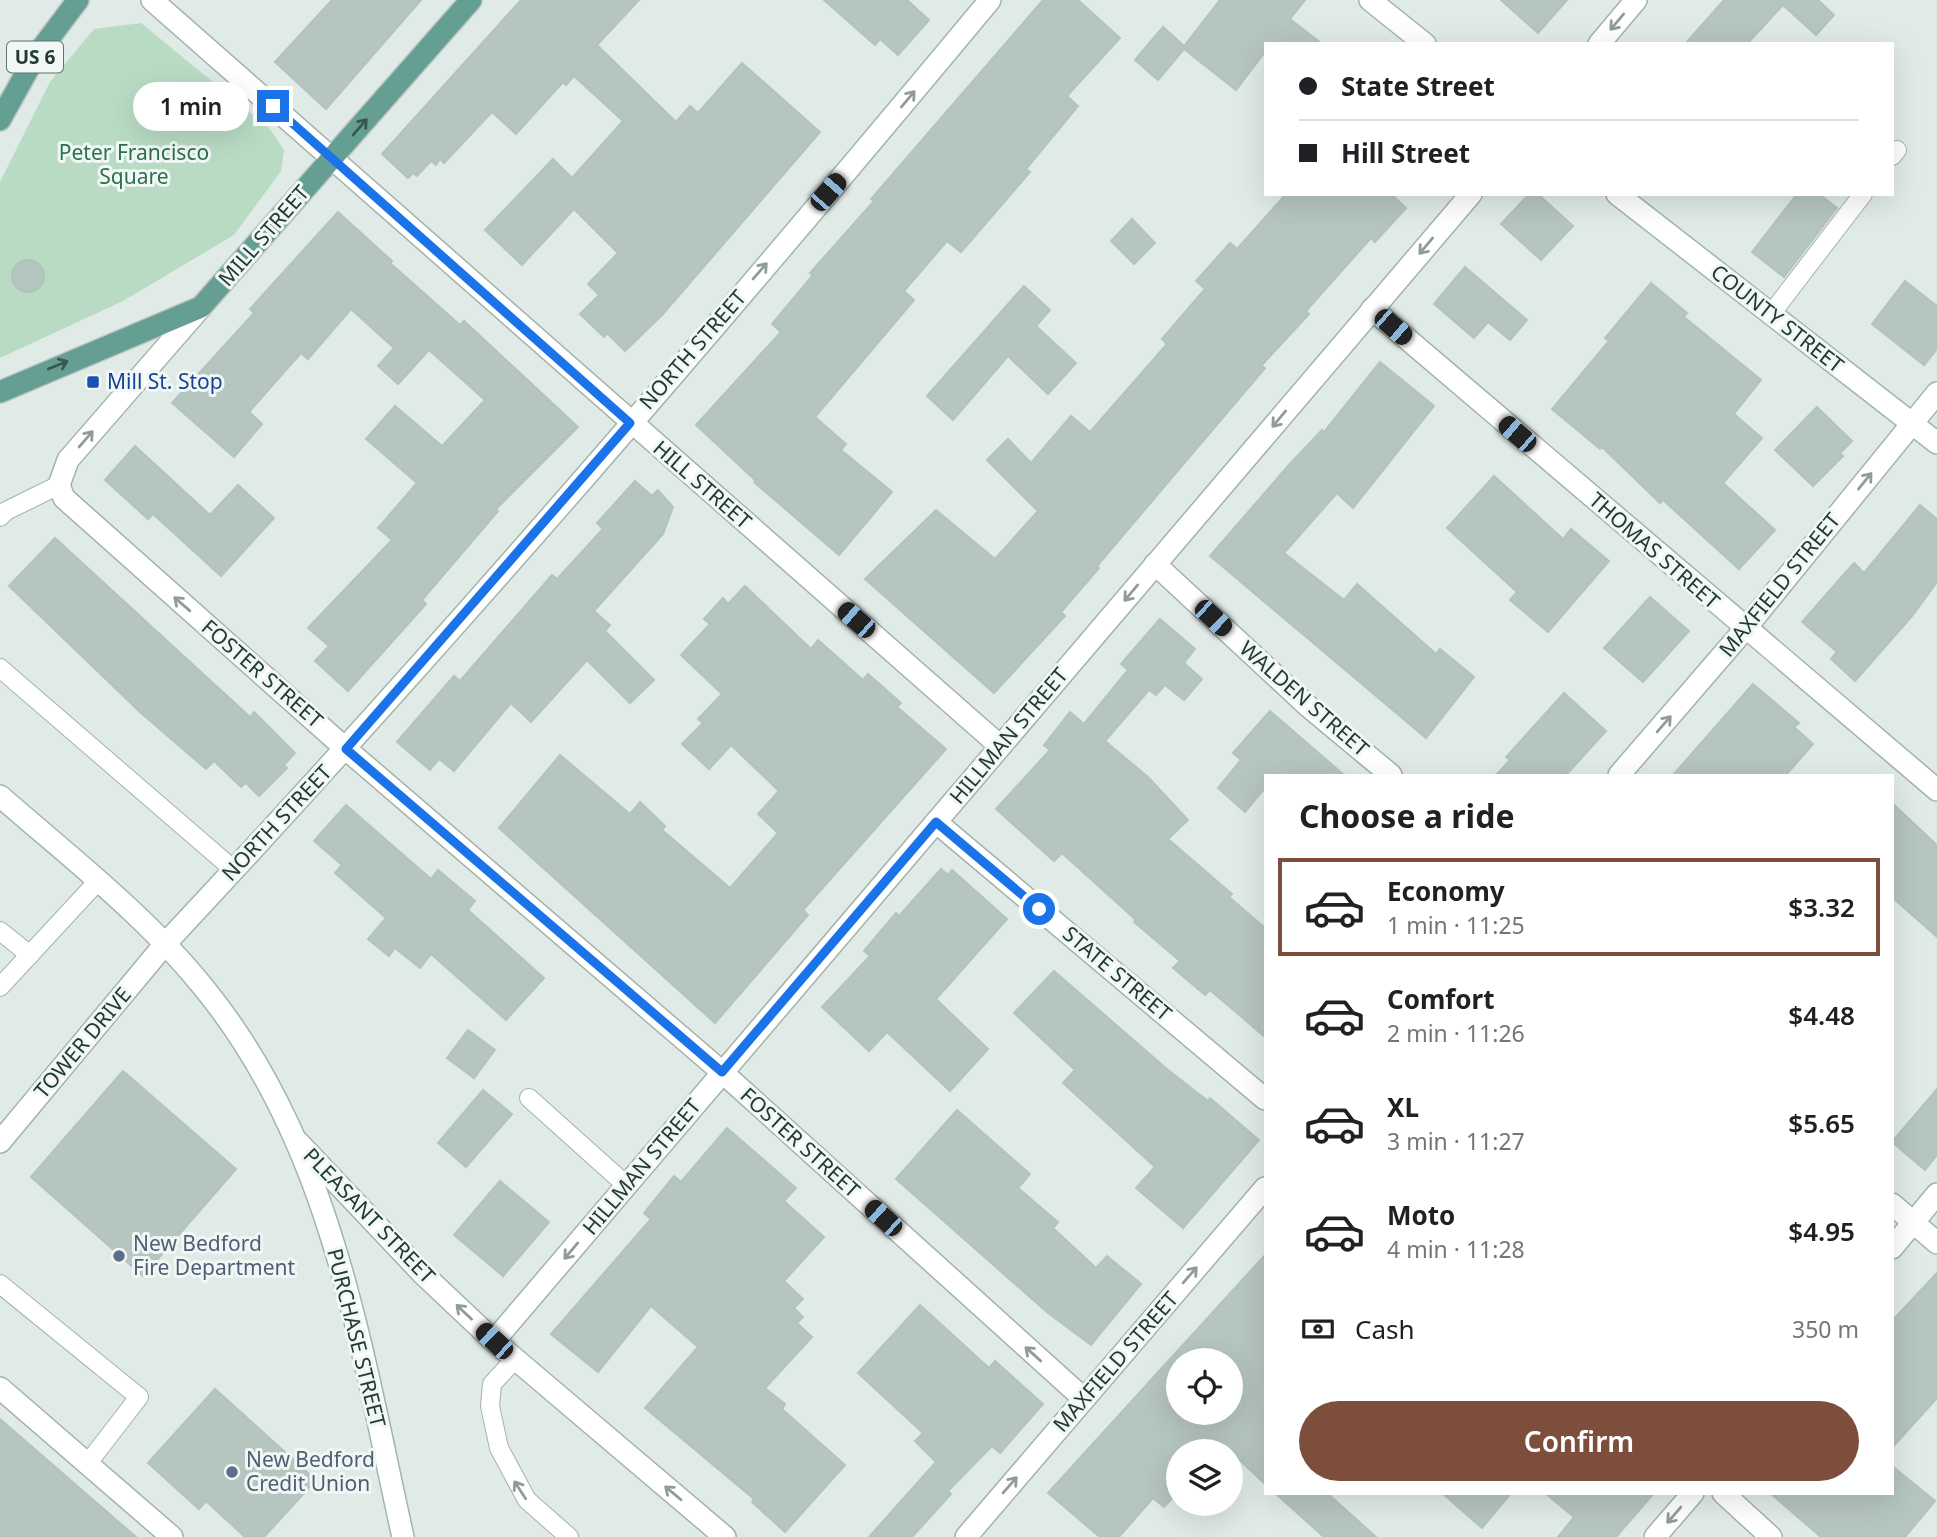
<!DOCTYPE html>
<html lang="en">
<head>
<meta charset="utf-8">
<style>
	:root { --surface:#fff; --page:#f6f6f6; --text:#202124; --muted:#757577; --line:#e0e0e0; --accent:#7d4e3c }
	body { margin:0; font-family:"Noto Sans",sans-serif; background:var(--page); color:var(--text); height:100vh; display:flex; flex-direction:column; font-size:26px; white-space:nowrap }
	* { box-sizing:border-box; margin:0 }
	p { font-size:23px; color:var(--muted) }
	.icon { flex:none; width:38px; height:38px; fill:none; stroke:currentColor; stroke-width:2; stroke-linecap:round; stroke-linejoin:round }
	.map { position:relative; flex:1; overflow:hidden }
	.sheet { position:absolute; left:1264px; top:774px; width:630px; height:721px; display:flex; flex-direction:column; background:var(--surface); border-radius:0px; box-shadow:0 7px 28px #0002 }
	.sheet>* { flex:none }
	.hud { position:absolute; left:1264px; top:42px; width:630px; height:154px; border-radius:0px; box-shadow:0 7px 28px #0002; display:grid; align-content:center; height:154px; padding:0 35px; background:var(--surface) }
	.buttons { position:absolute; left:1166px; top:1348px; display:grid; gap:14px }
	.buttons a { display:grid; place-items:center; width:77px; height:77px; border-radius:50%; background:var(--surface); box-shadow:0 7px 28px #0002; font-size:35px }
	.end { position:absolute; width:32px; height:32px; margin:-16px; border:9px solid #1a73e8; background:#fff; box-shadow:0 0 0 4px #fff }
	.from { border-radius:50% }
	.bubble { position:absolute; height:49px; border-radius:24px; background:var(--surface); box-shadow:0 7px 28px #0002; font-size:23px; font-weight:600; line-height:49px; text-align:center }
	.car { position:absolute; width:21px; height:42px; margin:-21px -10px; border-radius:9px; box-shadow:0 0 5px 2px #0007; background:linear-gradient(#222 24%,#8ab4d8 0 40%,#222 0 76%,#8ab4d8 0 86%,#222 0) }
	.hud b { display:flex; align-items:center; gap:24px; height:66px; font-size:26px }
	.hud b+b { border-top:2px solid var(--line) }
	.hud i { width:18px; height:18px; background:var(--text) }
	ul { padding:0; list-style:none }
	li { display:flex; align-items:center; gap:21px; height:98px; margin:0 14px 10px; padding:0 21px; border:4px solid transparent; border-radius:0px }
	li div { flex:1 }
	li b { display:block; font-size:26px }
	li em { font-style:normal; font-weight:600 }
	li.selected { border-color:var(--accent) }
	li>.icon { width:63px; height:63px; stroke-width:1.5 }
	h2 { padding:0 35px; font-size:32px; line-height:84px }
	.pay { display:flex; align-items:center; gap:18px; height:77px; padding:0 35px; font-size:26px }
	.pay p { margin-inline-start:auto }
	.cta { display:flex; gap:14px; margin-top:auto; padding:14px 35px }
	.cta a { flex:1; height:80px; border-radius:42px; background:var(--accent); color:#fff; font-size:28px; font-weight:600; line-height:80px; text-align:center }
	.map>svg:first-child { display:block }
</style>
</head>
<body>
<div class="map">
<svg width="1937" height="1537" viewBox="0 0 1937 1537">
	<rect width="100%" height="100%" fill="#e0eae6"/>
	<path fill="#b9dbc4" d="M 141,23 L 270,129 L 284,150 L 281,171 L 234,235 L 123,301 L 0,358 L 0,182 L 50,82 L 94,29 Z"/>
	<g fill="#b5c5bf" stroke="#b2c4be" stroke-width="2" fill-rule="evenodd">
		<path d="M 332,0 L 421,0 L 326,109 L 275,62 Z"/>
		<path d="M 521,0 L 639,0 L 597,45 L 676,122 L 690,106 L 698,113 L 742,63 L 820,132 L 663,314 L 625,351 L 607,333 L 604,337 L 580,314 L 599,295 L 588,284 L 618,253 L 574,209 L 522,265 L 485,230 L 553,159 L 572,178 L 623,121 L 574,76 L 566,85 L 563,82 L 516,134 L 492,112 L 444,163 L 440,159 L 436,165 L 431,161 L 417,176 L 413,173 L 408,178 L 382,154 Z"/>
		<path d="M 824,0 L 907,0 L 929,20 L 898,55 L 880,39 L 875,45 Z"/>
		<path d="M 1043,0 L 1078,0 L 1120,38 L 1067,96 L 1078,106 L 1026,169 L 1030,172 L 961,252 L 947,241 L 904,291 L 914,300 L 815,417 L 846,444 L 841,450 L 892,492 L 839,555 L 754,482 L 755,480 L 696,425 L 781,332 L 772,324 L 813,275 L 810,273 L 874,201 L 871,199 Z"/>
		<path d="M 1220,0 L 1305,0 L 1290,19 L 1322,44 L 1265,44 L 1265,52 L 1236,90 L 1184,49 L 1158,80 L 1135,60 L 1163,27 L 1184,46 Z"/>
		<path d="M 1501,0 L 1567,0 L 1538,33 Z"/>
		<path d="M 1724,0 L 1818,0 L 1834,15 L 1816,35 L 1783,5 L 1747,44 L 1685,44 Z"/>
		<path d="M 1286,194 L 1391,194 L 1406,208 L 1375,242 L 1371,238 L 1306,311 L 1309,314 L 1261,366 L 1265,368 L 1097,566 L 1099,568 L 1061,612 L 1065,616 L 994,693 L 865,579 L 936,510 L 995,559 L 1038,511 L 987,460 L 1008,439 L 1031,463 L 1071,416 L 1090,432 L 1167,344 L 1162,339 L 1205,289 L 1196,281 L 1230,243 L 1237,249 Z"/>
		<path d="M 1529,194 L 1538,194 L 1573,226 L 1541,260 L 1501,224 Z"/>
		<path d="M 1797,194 L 1819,194 L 1837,208 L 1784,277 L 1752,252 Z"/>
		<path d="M 338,212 L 392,261 L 390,263 L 460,325 L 464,321 L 578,427 L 496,509 L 498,511 L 422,600 L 426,604 L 348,691 L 315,661 L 329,646 L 308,628 L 392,540 L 378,528 L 417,483 L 366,439 L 395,406 L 442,446 L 485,400 L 429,350 L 398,384 L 378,366 L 394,348 L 351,309 L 308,359 L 301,353 L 249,412 L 262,424 L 234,457 L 172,403 L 254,313 L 250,309 Z"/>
		<path d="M 1132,219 L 1155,243 L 1134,264 L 1111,241 Z"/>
		<circle cx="28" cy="276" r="16"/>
		<path d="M 1465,267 L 1527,320 L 1510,340 L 1488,322 L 1474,338 L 1434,304 Z"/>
		<path d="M 1905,281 L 1937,306 L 1937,349 L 1924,365 L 1872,324 Z"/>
		<path d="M 1651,283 L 1687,313 L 1684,317 L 1761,380 L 1734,414 L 1762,438 L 1723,483 L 1775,530 L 1739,569 L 1663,500 L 1660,503 L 1602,447 L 1600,449 L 1552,409 L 1609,341 L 1605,338 Z"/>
		<path d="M 1024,286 L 1050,310 L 1036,326 L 1076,363 L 1048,394 L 1008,356 L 953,420 L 927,396 Z"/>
		<path d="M 1380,362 L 1434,406 L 1353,508 L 1337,493 L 1284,553 L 1344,600 L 1357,584 L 1436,654 L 1440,649 L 1474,677 L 1426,738 L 1210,556 L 1288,466 L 1322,430 L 1324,432 Z"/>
		<path d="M 1817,407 L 1852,441 L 1840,453 L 1843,456 L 1813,486 L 1775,450 Z"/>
		<path d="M 135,446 L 210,515 L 238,485 L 274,518 L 221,576 L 153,514 L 148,519 L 105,480 Z"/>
		<path d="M 1494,476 L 1563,539 L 1571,529 L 1609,561 L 1548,632 L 1510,600 L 1517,592 L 1447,528 Z"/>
		<path d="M 635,481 L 652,496 L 658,490 L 673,507 L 663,534 L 594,611 L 610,625 L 605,631 L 654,680 L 630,703 L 587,660 L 531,722 L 511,703 L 454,771 L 439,759 L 430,770 L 397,742 L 454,676 L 460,681 L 552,575 L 557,579 L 603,529 L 597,523 Z"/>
		<path d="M 1920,505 L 1937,519 L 1937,582 L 1912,616 L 1855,681 L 1831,659 L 1837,652 L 1802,622 L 1854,563 L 1864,573 Z"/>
		<path d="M 55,538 L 250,717 L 254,712 L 295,753 L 284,765 L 287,768 L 259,796 L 246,783 L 241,787 L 214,761 L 206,769 L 140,712 L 9,586 Z"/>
		<path d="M 745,586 L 811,649 L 818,640 L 863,680 L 868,674 L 901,703 L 897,707 L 946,749 L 803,910 L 808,915 L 715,1023 L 499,828 L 560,755 L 630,814 L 640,802 L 665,826 L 662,830 L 730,888 L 778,833 L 758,814 L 779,791 L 731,745 L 709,769 L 682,744 L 703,723 L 698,719 L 722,694 L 681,655 L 710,624 L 704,619 L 723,598 L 728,604 Z"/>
		<path d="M 1650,597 L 1689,631 L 1643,682 L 1604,648 Z"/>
		<path d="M 1160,619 L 1195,649 L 1184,663 L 1202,679 L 1184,700 L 1165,685 L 1156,695 L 1149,690 L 1105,741 L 1148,777 L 1188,820 L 1168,839 L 1232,894 L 1229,897 L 1265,928 L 1265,1037 L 1210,990 L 1205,995 L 1173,968 L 1180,961 L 1134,922 L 1136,920 L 1062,853 L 1054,861 L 996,809 L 1050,750 L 1044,745 L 1070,712 L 1084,724 L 1128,670 L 1121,664 Z"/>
		<path d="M 1753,684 L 1799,723 L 1794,727 L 1813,744 L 1786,775 L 1673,775 Z"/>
		<path d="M 1564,693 L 1606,731 L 1566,775 L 1496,775 L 1510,760 L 1506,757 Z"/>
		<path d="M 1270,711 L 1344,775 L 1265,775 L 1265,788 L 1245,812 L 1218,788 L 1241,760 L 1233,753 Z"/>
		<path d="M 1892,803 L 1937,845 L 1937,937 L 1892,897 Z"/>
		<path d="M 346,805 L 431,879 L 438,870 L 475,901 L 468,910 L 544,978 L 506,1020 L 431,954 L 420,968 L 395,948 L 389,956 L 368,939 L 386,918 L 335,873 L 342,865 L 314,841 Z"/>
		<path d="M 941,869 L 948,875 L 952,870 L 1007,919 L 936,999 L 988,1049 L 950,1091 L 887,1032 L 869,1051 L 822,1007 L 870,956 L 864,951 L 896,913 L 899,916 Z"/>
		<path d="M 1054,971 L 1168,1070 L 1208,1101 L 1210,1098 L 1259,1140 L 1183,1228 L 1136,1188 L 1155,1167 L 1063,1083 L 1075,1070 L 1014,1013 Z"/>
		<path d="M 468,1030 L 495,1050 L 474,1078 L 447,1058 Z"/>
		<path d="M 123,1071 L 236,1169 L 143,1276 L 31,1177 Z"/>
		<path d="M 1937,1089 L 1937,1155 L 1925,1170 L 1892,1142 Z"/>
		<path d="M 483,1090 L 512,1114 L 466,1167 L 438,1143 Z"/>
		<path d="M 957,1110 L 1030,1174 L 1018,1188 L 1058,1222 L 1053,1228 L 1096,1268 L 1107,1256 L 1141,1284 L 1091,1345 L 1048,1313 L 896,1179 Z"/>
		<path d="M 727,1128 L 796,1188 L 784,1201 L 824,1237 L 784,1281 L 803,1299 L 794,1308 L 803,1317 L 797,1323 L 812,1337 L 765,1388 L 785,1404 L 782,1409 L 845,1465 L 785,1532 L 752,1502 L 754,1499 L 645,1408 L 698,1347 L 651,1306 L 598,1372 L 551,1334 L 651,1219 L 644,1213 L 674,1176 L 681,1182 Z"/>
		<path d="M 500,1181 L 549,1222 L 503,1276 L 454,1235 Z"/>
		<path d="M 1265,1255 L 1265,1484 L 1230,1451 L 1178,1451 L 1178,1492 L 1164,1507 L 1153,1498 L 1119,1537 L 1100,1537 L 1048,1493 ZM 1178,1360 L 1230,1360 L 1230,1412 L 1178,1412 Z"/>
		<path d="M 1937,1273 L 1937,1398 L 1892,1448 L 1892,1321 Z"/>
		<path d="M 920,1305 L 989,1368 L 995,1361 L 1043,1404 L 1000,1453 L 992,1446 L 948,1491 L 951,1494 L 912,1537 L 869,1537 L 936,1462 L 915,1441 L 923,1433 L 858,1373 Z"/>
		<path d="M 215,1389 L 316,1480 L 264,1537 L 245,1537 L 206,1501 L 199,1509 L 148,1463 Z"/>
		<path d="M 0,1419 L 136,1537 L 0,1537 Z"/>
		<path d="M 1892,1466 L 1935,1501 L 1905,1537 L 1821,1537 L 1770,1493 L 1892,1493 Z"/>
		<path d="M 1275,1493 L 1327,1493 L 1376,1537 L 1324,1537 Z"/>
		<path d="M 1442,1493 L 1511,1493 L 1482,1528 Z"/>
		<path d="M 1545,1493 L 1654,1493 L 1616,1537 L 1558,1537 L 1574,1517 Z"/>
	</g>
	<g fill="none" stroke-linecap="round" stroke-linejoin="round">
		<g stroke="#a3b2ad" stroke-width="20">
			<g id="lane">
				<path d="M 1892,156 L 1897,150"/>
				<path d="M 1771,314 L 1863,194"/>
				<path d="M 0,517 L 6,511 L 59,485"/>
				<path d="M 0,668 L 234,870"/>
				<path d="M 0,931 L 30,955"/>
				<path d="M 0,987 L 98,881"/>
				<path d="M 529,1098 L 626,1185"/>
				<path d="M 0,1284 L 139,1397 L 88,1463"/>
				<path d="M 515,1359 L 492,1384 L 490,1406 L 499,1448 L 527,1500 L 569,1537"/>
			</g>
		</g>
		<g stroke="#a3b2ad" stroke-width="24">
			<g id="street">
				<path d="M 152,0 L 1000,746"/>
				<path d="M 1599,44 L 1636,0"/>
				<path d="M 201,307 L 68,460 L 59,485 L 64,498 L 346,749 L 722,1072 L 1084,1399"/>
				<path d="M 1372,309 L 1937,790"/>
				<path d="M 1155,564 L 1309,707 L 1391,775"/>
				<path d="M 1619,775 L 1745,629 L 1937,393"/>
				<path d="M 936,822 L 1265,1099"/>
				<path d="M 0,1142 L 165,944"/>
				<path d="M 298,1142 L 423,1274 L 494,1341 L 725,1537"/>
				<path d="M 1892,1204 L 1937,1243"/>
				<path d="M 1892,1248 L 1937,1194"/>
				<path d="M 494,1341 L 1471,194"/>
				<path d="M 0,1388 L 172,1537"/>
				<path d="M 1723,1493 L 1771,1537"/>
				<path d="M 966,1537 L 1265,1188"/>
				<path d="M 1655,1537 L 1693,1493"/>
			</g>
		</g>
		<g stroke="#9fb6af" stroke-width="24">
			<g id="secondary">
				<path d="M 1370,0 L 1425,44"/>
				<path d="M 1617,194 L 1937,443"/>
				<path d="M 0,796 C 72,859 149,918 208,993 C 332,1148 361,1349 403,1537"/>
				<path d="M 165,944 C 450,639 723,321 990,0"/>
			</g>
		</g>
		<g stroke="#bcc4c2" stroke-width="24">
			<g id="primary">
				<path d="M 0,120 L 35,57 L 78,0"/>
				<path d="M 0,392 L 201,307 L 471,0"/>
			</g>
		</g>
		<use href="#lane" stroke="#fff" stroke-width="18"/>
		<use href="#street" stroke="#fff" stroke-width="21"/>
		<use href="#secondary" stroke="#fff" stroke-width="21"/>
		<use href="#primary" stroke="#659f93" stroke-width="21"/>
	</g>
	<defs><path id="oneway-shaft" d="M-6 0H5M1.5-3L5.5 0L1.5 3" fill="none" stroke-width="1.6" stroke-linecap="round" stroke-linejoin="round" transform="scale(1.75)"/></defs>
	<g stroke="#909c9a">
		<use href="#oneway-shaft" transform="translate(1617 22) rotate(130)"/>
		<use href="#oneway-shaft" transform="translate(908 99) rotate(-50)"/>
		<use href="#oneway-shaft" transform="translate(1426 246) rotate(130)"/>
		<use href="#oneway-shaft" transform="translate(760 271) rotate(-49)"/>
		<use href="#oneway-shaft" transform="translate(1279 419) rotate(130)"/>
		<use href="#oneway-shaft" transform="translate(86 439) rotate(-49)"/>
		<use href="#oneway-shaft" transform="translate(1865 481) rotate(-51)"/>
		<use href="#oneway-shaft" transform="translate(1131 593) rotate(130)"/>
		<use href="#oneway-shaft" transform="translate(182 604) rotate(-139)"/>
		<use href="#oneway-shaft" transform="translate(1664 724) rotate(-49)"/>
		<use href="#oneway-shaft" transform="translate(571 1251) rotate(130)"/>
		<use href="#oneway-shaft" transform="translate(1190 1275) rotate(-49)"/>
		<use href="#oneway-shaft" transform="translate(464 1312) rotate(-137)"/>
		<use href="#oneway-shaft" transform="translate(1033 1354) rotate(-138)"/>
		<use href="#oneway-shaft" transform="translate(1010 1485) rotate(-49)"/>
		<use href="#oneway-shaft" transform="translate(520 1490) rotate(-123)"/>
		<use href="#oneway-shaft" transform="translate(673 1493) rotate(-140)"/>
		<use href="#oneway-shaft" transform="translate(1674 1515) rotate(131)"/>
	</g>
	<g stroke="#355851">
		<use href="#oneway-shaft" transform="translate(360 127) rotate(-49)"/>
		<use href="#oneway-shaft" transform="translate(58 365) rotate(-22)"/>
	</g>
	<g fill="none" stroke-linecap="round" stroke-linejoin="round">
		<path stroke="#1a73e8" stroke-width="9" d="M 273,106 L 630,423 L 346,749 L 722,1072 L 936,822 L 1039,909"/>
	</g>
	<rect fill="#1a4fb4" stroke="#f0f7f4" stroke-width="2.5" x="86" y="375" width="14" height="14" rx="3.5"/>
	<g fill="#5c6f8a" stroke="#f0f7f4" stroke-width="2.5">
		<circle cx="119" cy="1256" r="7"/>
		<circle cx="232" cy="1472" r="7"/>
	</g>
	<g text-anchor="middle" stroke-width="6" stroke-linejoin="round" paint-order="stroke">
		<rect fill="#f0f7f4" stroke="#5f736e" stroke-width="2" x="7" y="41.5" width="56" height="31" rx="5"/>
		<g font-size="19" font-weight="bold" fill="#213a35">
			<text x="35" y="64">US 6</text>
		</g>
		<g font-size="21" fill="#2c704a" stroke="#f0f7f4">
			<text x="134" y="160">Peter Francisco<tspan x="134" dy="24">Square</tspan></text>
		</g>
		<g font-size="21" fill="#213a35" stroke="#f0f7f4">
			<text transform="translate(264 236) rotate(-49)" y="7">MILL STREET</text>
			<text transform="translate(1777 319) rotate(38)" y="7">COUNTY STREET</text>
			<text transform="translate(693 350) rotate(-49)" y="7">NORTH STREET</text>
			<text transform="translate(702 485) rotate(41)" y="7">HILL STREET</text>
			<text transform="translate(1654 551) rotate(41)" y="7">THOMAS STREET</text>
			<text transform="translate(1780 585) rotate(-51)" y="7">MAXFIELD STREET</text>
			<text transform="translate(262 674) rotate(41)" y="7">FOSTER STREET</text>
			<text transform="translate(1304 699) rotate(41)" y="7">WALDEN STREET</text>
			<text transform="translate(1009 736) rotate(-50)" y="7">HILLMAN STREET</text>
			<text transform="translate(277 823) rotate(-47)" y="7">NORTH STREET</text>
			<text transform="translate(1117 974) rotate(40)" y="7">STATE STREET</text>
			<text transform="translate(83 1043) rotate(-50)" y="7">TOWER DRIVE</text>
			<text transform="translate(800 1143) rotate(42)" y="7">FOSTER STREET</text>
			<text transform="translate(642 1167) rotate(-50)" y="7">HILLMAN STREET</text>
			<text transform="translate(369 1216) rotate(46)" y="7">PLEASANT STREET</text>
			<text transform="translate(356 1338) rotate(76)" y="7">PURCHASE STREET</text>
			<text transform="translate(1116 1362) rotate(-49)" y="7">MAXFIELD STREET</text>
		</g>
		<g font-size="21" fill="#164399" stroke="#f0f7f4" text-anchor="start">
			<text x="107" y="389">Mill St. Stop</text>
		</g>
		<g font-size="21" fill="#4e5e75" stroke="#f0f7f4" text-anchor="start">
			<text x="133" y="1251">New Bedford<tspan x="133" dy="24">Fire Department</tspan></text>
			<text x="246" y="1467">New Bedford<tspan x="246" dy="24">Credit Union</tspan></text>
		</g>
	</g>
</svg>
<div class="buttons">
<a><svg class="icon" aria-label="locate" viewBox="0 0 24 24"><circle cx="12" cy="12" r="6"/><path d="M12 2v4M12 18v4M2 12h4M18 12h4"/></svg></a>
<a><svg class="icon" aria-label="layers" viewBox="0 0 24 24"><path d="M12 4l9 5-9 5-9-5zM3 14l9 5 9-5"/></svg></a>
</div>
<i class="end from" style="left:1039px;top:909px"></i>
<i class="end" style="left:273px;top:106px"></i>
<div class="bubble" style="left:133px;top:82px;width:116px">1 min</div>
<i class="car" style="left:828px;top:192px;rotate:41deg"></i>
<i class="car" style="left:1393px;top:327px;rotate:131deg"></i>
<i class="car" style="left:1517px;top:434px;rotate:311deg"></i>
<i class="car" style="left:1213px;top:618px;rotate:133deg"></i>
<i class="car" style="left:856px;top:620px;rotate:311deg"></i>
<i class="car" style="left:883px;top:1218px;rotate:312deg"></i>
<i class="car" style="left:494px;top:1341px;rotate:313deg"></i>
<div class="hud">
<b><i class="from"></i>State Street</b>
<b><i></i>Hill Street</b>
</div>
<section class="sheet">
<h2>Choose a ride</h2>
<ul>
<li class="selected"><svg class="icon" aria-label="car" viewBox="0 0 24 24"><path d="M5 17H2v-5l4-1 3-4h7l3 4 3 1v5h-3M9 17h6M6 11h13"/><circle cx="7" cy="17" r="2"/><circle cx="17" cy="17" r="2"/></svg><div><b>Economy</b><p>1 min · 11:25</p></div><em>$3.32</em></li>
<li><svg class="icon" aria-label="car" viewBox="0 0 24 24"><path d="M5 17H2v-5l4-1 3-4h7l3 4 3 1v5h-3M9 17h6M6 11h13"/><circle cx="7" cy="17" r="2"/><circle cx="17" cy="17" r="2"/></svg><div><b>Comfort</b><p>2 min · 11:26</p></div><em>$4.48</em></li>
<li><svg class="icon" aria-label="car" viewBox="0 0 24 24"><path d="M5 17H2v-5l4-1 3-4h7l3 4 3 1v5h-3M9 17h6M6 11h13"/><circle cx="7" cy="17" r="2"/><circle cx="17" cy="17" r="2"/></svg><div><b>XL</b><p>3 min · 11:27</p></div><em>$5.65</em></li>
<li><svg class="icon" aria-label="car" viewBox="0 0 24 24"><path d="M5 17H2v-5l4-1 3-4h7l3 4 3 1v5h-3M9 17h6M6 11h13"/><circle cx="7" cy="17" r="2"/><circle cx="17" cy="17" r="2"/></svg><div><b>Moto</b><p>4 min · 11:28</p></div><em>$4.95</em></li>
</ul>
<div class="pay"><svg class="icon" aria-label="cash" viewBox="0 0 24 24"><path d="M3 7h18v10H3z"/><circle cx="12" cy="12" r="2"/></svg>Cash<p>350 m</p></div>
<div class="cta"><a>Confirm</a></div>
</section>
</div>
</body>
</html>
